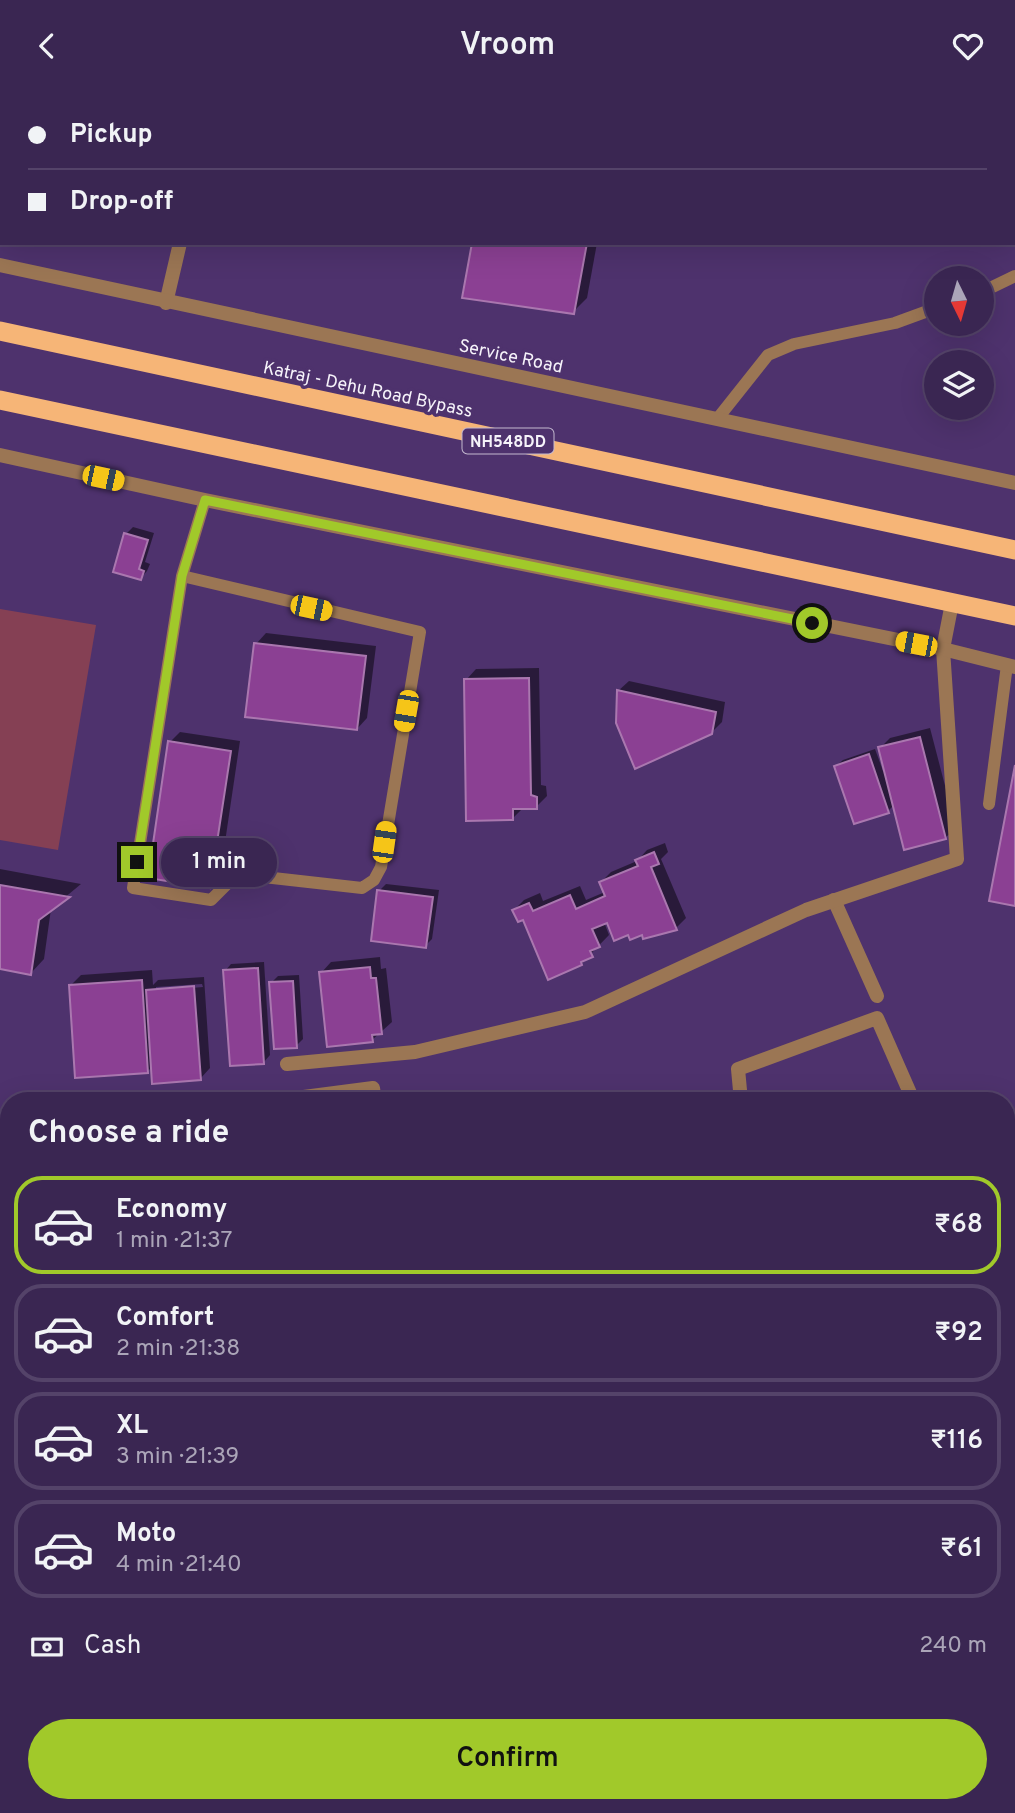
<!DOCTYPE html>
<html lang="en">
<head>
<meta charset="utf-8">
<style>
	:root { --surface:#3a2652; --page:#45325c; --text:#f1f3f6; --muted:#aba5b8; --line:#544369; --accent:#a1c92a }
	body { margin:0; font-family:Overpass,sans-serif; background:var(--page); color:var(--text); height:100vh; display:flex; flex-direction:column; font-size:26px; white-space:nowrap }
	* { box-sizing:border-box; margin:0 }
	p { font-size:23px; color:var(--muted) }
	.icon { flex:none; width:38px; height:38px; fill:none; stroke:currentColor; stroke-width:2; stroke-linecap:round; stroke-linejoin:round }
	.map { position:relative; flex:1; overflow:hidden }
	.panel { position:absolute; left:0px; top:1001px; width:1015px; height:721px; display:flex; flex-direction:column; background:var(--surface); border-radius:28px 28px 0 0; box-shadow:0 7px 28px #0002,0 0 0 2px var(--line) }
	.panel>* { flex:none }
	.top-card { position:absolute; left:0px; top:0px; width:1015px; height:154px; box-shadow:0 7px 28px #0002,0 0 0 2px var(--line); display:grid; align-content:center; height:154px; padding:0 28px; background:var(--surface) }
	.needle { width:46px; rotate:175deg }
	.tools { position:absolute; left:924px; top:175px; display:grid; gap:14px }
	.tools a { display:grid; place-items:center; width:70px; height:70px; border-radius:50%; background:var(--surface); box-shadow:0 7px 28px #0002,0 0 0 2px var(--line); font-size:35px }
	.end { position:absolute; width:32px; height:32px; margin:-16px; border:9px solid #a1c92a; background:#111; box-shadow:0 0 0 4px #111 }
	.from { border-radius:50% }
	.bubble { position:absolute; height:49px; border-radius:24px; background:var(--surface); box-shadow:0 7px 28px #0002,0 0 0 2px var(--line); font-size:23px; font-weight:600; line-height:49px; text-align:center }
	.car { position:absolute; width:21px; height:42px; margin:-21px -10px; border-radius:9px; box-shadow:0 0 5px 2px #0007; background:linear-gradient(#f5c518 24%,#345 0 40%,#f5c518 0 76%,#345 0 86%,#f5c518 0) }
	.top-card b { display:flex; align-items:center; gap:24px; height:66px; font-size:26px }
	.top-card b+b { border-top:2px solid var(--line) }
	.top-card i { width:18px; height:18px; background:var(--text) }
	ul { padding:0; list-style:none }
	li { display:flex; align-items:center; gap:21px; height:98px; margin:0 14px 10px; padding:0 14px; border:4px solid var(--line); border-radius:28px }
	li div { flex:1 }
	li b { display:block; font-size:26px }
	li em { font-style:normal; font-weight:600 }
	li.on { border-color:var(--accent) }
	li>.icon { width:63px; height:63px; stroke-width:1.5 }
	h2 { padding:0 28px; font-size:32px; line-height:84px }
	.pay { display:flex; align-items:center; gap:18px; height:77px; padding:0 28px; font-size:26px }
	.pay p { margin-inline-start:auto }
	.cta { display:flex; gap:14px; margin-top:auto; padding:14px 28px }
	.cta a { flex:1; height:80px; border-radius:42px; background:var(--accent); color:#111; font-size:28px; font-weight:600; line-height:80px; text-align:center }
	header { display:flex; justify-content:space-between; align-items:center; height:91px; padding:0 28px; background:var(--surface); font-size:32px; font-weight:600 }
	.map>svg:first-child { display:block }
</style>
</head>
<body>
<header><svg class="icon" aria-label="back" viewBox="0 0 24 24"><path d="M15 5l-7 7 7 7"/></svg>Vroom<svg class="icon" aria-label="heart" viewBox="0 0 24 24"><path d="M12 20l-8-8c-3-5 5-10 8-4 3-6 11-1 8 4z"/></svg></header>
<div class="map">
<svg width="1015" height="1722" viewBox="0 0 1015 1722">
	<rect width="100%" height="100%" fill="#4e326d"/>
	<path fill="#854054" d="M 0,518 L 96,534 L 58,759 L 0,749 Z"/>
	<g fill="#0007" fill-rule="evenodd">
		<path d="M 10,0 L 33,0 L 9,2 Z"/>
		<path d="M 244,0 L 304,0 L 244,2 Z"/>
		<path d="M 500,0 L 625,0 L 499,2 Z"/>
		<path d="M 703,0 L 774,0 L 774,2 L 698,2 Z"/>
		<path d="M 779,0 L 805,0 L 801,2 Z"/>
		<path d="M 822,0 L 885,0 L 819,2 Z"/>
		<path d="M 474,152 L 597,152 L 587,207 L 573,221 Z"/>
		<path d="M 133,436 L 154,442 L 145,471 L 150,473 L 147,480 L 141,487 L 126,443 Z"/>
		<path d="M 266,542 L 376,555 L 367,627 L 357,638 L 256,553 Z"/>
		<path d="M 539,577 L 541,694 L 546,695 L 547,705 L 536,716 L 523,717 L 512,728 L 466,589 L 476,578 Z"/>
		<path d="M 629,590 L 725,611 L 722,631 L 711,642 L 618,600 Z"/>
		<path d="M 930,637 L 956,737 L 945,747 L 894,714 L 888,720 L 836,675 L 843,669 L 875,658 L 883,680 L 886,680 L 880,657 L 890,647 Z"/>
		<path d="M 180,641 L 240,650 L 220,785 L 209,795 L 170,651 Z"/>
		<path d="M 665,752 L 668,761 L 661,768 L 686,827 L 676,837 L 629,842 L 608,830 L 604,831 L 609,844 L 581,873 L 514,819 L 524,809 L 540,802 L 543,810 L 580,795 L 586,809 L 605,801 L 601,791 L 611,781 L 637,770 L 647,759 Z"/>
		<path d="M 0,778 L 81,793 L 51,818 L 44,868 L 31,882 L 0,876 Z"/>
		<path d="M 386,793 L 439,799 L 432,848 L 425,855 L 379,800 Z"/>
		<path d="M 380,866 L 381,878 L 386,877 L 392,931 L 372,949 L 321,882 L 331,871 Z"/>
		<path d="M 264,871 L 270,964 L 264,971 L 225,880 L 231,873 Z"/>
		<path d="M 152,879 L 153,894 L 158,889 L 204,886 L 210,977 L 200,988 L 153,975 L 148,980 L 71,894 L 81,884 ZM 202,893 L 203,896 L 156,900 L 156,896 Z"/>
		<path d="M 299,884 L 303,948 L 296,955 L 271,892 L 278,885 Z"/>
		<path d="M 364,1005 L 365,1010 L 331,1010 L 332,1009 Z"/>
		<path d="M 1011,1164 L 1015,1173 L 1015,1231 L 1006,1235 L 1006,1166 Z"/>
		<path d="M 9,1422 L 9,1467 L 0,1468 L 0,1423 Z"/>
		<path d="M 1015,1423 L 1015,1468 L 1014,1468 L 1006,1432 Z"/>
		<path d="M 9,1486 L 9,1517 L 0,1518 L 0,1488 Z"/>
		<path d="M 9,1528 L 9,1563 L 0,1564 L 0,1530 Z"/>
		<path d="M 0,1583 L 9,1634 L 9,1655 L 0,1659 Z"/>
		<path d="M 137,1713 L 266,1713 L 267,1721 L 131,1722 Z"/>
		<path d="M 675,1713 L 701,1713 L 702,1722 L 648,1722 L 652,1718 Z"/>
		<path d="M 711,1713 L 745,1713 L 747,1722 L 713,1722 Z"/>
	</g>
	<g fill="#8b4093" stroke="#aa77af" stroke-width="2">
		<path d="M 498,0 L 603,0 L 611,2 L 498,2 Z"/>
		<path d="M 472,152 L 587,152 L 574,223 L 462,207 Z"/>
		<path d="M 124,442 L 148,449 L 139,478 L 144,480 L 141,489 L 113,481 Z"/>
		<path d="M 254,552 L 366,565 L 357,639 L 245,626 Z"/>
		<path d="M 529,587 L 531,704 L 537,706 L 537,718 L 513,718 L 513,729 L 466,730 L 464,588 Z"/>
		<path d="M 617,599 L 716,621 L 712,643 L 635,678 L 616,632 Z"/>
		<path d="M 920,646 L 946,748 L 904,759 L 878,656 Z"/>
		<path d="M 168,650 L 231,660 L 210,797 L 148,787 Z"/>
		<path d="M 869,663 L 889,722 L 854,733 L 834,675 Z"/>
		<path d="M 1015,674 L 1015,815 L 989,810 Z"/>
		<path d="M 654,761 L 659,773 L 651,776 L 677,839 L 643,848 L 642,844 L 630,849 L 628,844 L 614,850 L 607,832 L 592,838 L 600,856 L 590,860 L 593,866 L 581,871 L 582,874 L 548,889 L 523,829 L 518,831 L 512,819 L 529,812 L 533,820 L 570,804 L 576,818 L 605,805 L 599,791 L 638,775 L 635,769 Z"/>
		<path d="M 0,794 L 70,806 L 39,829 L 31,884 L 0,878 Z"/>
		<path d="M 377,799 L 433,806 L 426,857 L 371,850 Z"/>
		<path d="M 370,876 L 371,887 L 376,887 L 382,943 L 372,944 L 373,951 L 327,956 L 319,881 Z"/>
		<path d="M 258,877 L 264,973 L 230,975 L 223,879 Z"/>
		<path d="M 142,889 L 148,982 L 75,987 L 69,894 Z"/>
		<path d="M 293,890 L 297,957 L 274,958 L 269,891 Z"/>
		<path d="M 194,895 L 201,989 L 152,993 L 146,899 Z"/>
		<path d="M 1006,1174 L 1015,1196 L 1015,1233 L 1006,1237 Z"/>
		<path d="M 9,1427 L 9,1469 L 0,1470 L 0,1428 Z"/>
		<path d="M 1015,1430 L 1015,1469 L 1012,1470 L 1006,1432 Z"/>
		<path d="M 9,1491 L 9,1518 L 0,1520 L 0,1493 Z"/>
		<path d="M 6,1527 L 9,1565 L 0,1566 L 0,1528 Z"/>
		<path d="M 135,1713 L 230,1713 L 231,1722 L 129,1722 Z"/>
		<path d="M 236,1713 L 259,1713 L 260,1722 L 237,1722 Z"/>
		<path d="M 300,1713 L 348,1713 L 302,1721 Z"/>
		<path d="M 710,1713 L 737,1713 L 739,1722 L 712,1722 Z"/>
		<path d="M 790,1713 L 943,1713 L 943,1715 L 911,1722 L 792,1722 Z"/>
	</g>
	<g fill="none" stroke-linecap="round" stroke-linejoin="round">
		<g stroke="#9b7654" stroke-width="12">
			<path d="M 982,201 L 1015,185"/>
			<path d="M 718,327 L 768,264 L 794,253 L 895,232 L 936,217"/>
			<path d="M 182,485 L 420,541 L 381,776 L 374,789 L 362,797 L 237,783 L 211,809 L 133,797 L 182,485 L 205,409"/>
			<path d="M 989,713 L 1007,574"/>
		</g>
		<g stroke="#9b7654" stroke-width="14">
			<path d="M 214,2 L 215,0"/>
			<path d="M 166,212 L 180,152"/>
			<path d="M 834,809 L 877,905"/>
			<path d="M 287,973 L 415,961 L 585,921 L 806,819 L 957,768 L 943,558 L 952,512"/>
			<path d="M 273,1010 L 373,997 L 375,1010"/>
			<path d="M 741,1010 L 738,978 L 877,927 L 910,1002 L 898,1010"/>
			<path d="M 1006,1052 L 1015,1050"/>
			<path d="M 0,1480 L 9,1479"/>
			<path d="M 1006,1484 L 1015,1482"/>
			<path d="M 0,1575 L 9,1573"/>
			<path d="M 1006,1601 L 1015,1601"/>
			<path d="M 107,1713 L 108,1722"/>
			<path d="M 512,1722 L 561,1713"/>
		</g>
		<g stroke="#9b7654" stroke-width="14">
			<path d="M 0,174 L 1015,392"/>
			<path d="M 0,364 L 205,409 L 943,558 L 1015,576"/>
		</g>
		<g stroke="#f6b577" stroke-width="19">
			<path d="M 0,240 L 1015,459"/>
			<path d="M 0,309 L 1015,525"/>
		</g>
	</g>
	<g fill="none" stroke-linecap="round" stroke-linejoin="round">
		<path stroke="#a1c92a" stroke-width="9" d="M 137,771 L 182,485 L 205,409 L 812,532"/>
	</g>
	<g text-anchor="middle" stroke-width="7" stroke-linejoin="round" paint-order="stroke">
		<rect fill="#4e326d" stroke="#c4b9d0" stroke-width="2" x="462.5" y="337.5" width="91" height="25" rx="5"/>
		<g font-size="16" font-weight="bold" fill="#f6f3fa">
			<text x="508" y="356">NH548DD</text>
		</g>
		<g font-size="18" fill="#f6f3fa" stroke="#4e326d">
			<text transform="translate(511 265) rotate(12)" y="6">Service Road</text>
			<text transform="translate(368 298) rotate(12)" y="6">Katraj - Dehu Road Bypass</text>
		</g>
	</g>
</svg>
<div class="tools">
<a><svg class="needle" viewBox="-14 -14 28 28"><path d="M0-13l5 13h-10z" fill="#e53935"/><path d="M0 13l5-13h-10z" fill="#aba5b8"/></svg></a>
<a><svg class="icon" aria-label="layers" viewBox="0 0 24 24"><path d="M12 4l9 5-9 5-9-5zM3 14l9 5 9-5"/></svg></a>
</div>
<i class="end from" style="left:812px;top:532px"></i>
<i class="end" style="left:137px;top:771px"></i>
<div class="bubble" style="left:161px;top:747px;width:116px">1 min</div>
<i class="car" style="left:103px;top:387px;rotate:102deg"></i>
<i class="car" style="left:311px;top:517px;rotate:102deg"></i>
<i class="car" style="left:916px;top:553px;rotate:281deg"></i>
<i class="car" style="left:406px;top:620px;rotate:190deg"></i>
<i class="car" style="left:384px;top:751px;rotate:8deg"></i>
<div class="top-card">
<b><i class="from"></i>Pickup</b>
<b><i></i>Drop-off</b>
</div>
<section class="panel">
<h2>Choose a ride</h2>
<ul>
<li class="on"><svg class="icon" aria-label="car" viewBox="0 0 24 24"><path d="M5 17H2v-5l4-1 3-4h7l3 4 3 1v5h-3M9 17h6M6 11h13"/><circle cx="7" cy="17" r="2"/><circle cx="17" cy="17" r="2"/></svg><div><b>Economy</b><p>1 min · 21:37</p></div><em>₹68</em></li>
<li><svg class="icon" aria-label="car" viewBox="0 0 24 24"><path d="M5 17H2v-5l4-1 3-4h7l3 4 3 1v5h-3M9 17h6M6 11h13"/><circle cx="7" cy="17" r="2"/><circle cx="17" cy="17" r="2"/></svg><div><b>Comfort</b><p>2 min · 21:38</p></div><em>₹92</em></li>
<li><svg class="icon" aria-label="car" viewBox="0 0 24 24"><path d="M5 17H2v-5l4-1 3-4h7l3 4 3 1v5h-3M9 17h6M6 11h13"/><circle cx="7" cy="17" r="2"/><circle cx="17" cy="17" r="2"/></svg><div><b>XL</b><p>3 min · 21:39</p></div><em>₹116</em></li>
<li><svg class="icon" aria-label="car" viewBox="0 0 24 24"><path d="M5 17H2v-5l4-1 3-4h7l3 4 3 1v5h-3M9 17h6M6 11h13"/><circle cx="7" cy="17" r="2"/><circle cx="17" cy="17" r="2"/></svg><div><b>Moto</b><p>4 min · 21:40</p></div><em>₹61</em></li>
</ul>
<div class="pay"><svg class="icon" aria-label="cash" viewBox="0 0 24 24"><path d="M3 7h18v10H3z"/><circle cx="12" cy="12" r="2"/></svg>Cash<p>240 m</p></div>
<div class="cta"><a>Confirm</a></div>
</section>
</div>
</body>
</html>
